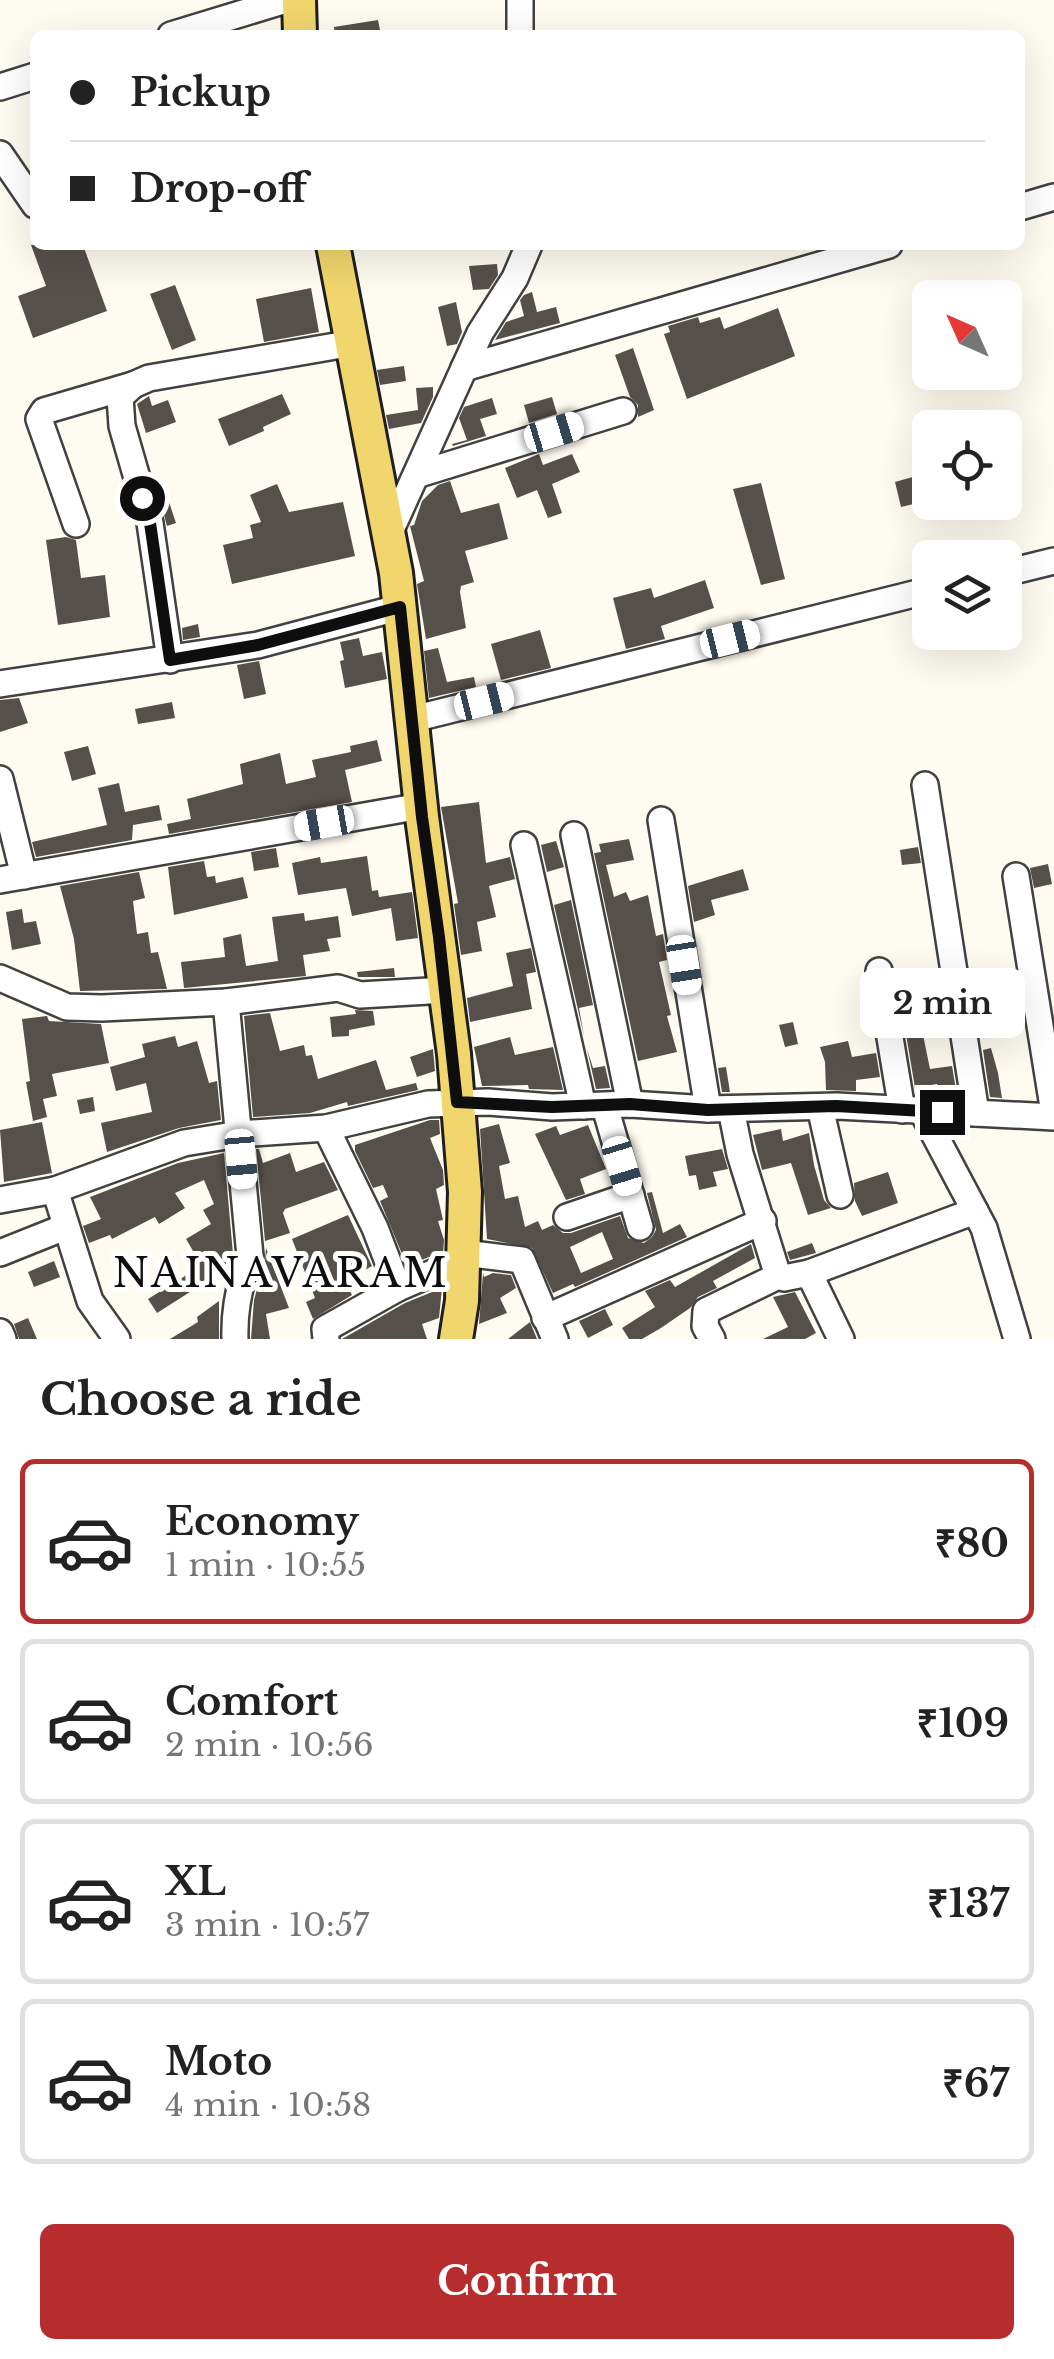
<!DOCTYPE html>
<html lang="en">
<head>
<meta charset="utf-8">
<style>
	:root { --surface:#fff; --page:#f6f6f6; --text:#222; --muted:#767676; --line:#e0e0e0; --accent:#b72d2e }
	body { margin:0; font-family:"Libre Baskerville",serif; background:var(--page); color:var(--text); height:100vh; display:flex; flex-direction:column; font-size:38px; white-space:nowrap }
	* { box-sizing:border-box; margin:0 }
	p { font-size:32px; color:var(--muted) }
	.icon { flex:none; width:55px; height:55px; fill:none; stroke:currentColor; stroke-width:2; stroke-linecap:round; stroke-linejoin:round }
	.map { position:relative; height:1339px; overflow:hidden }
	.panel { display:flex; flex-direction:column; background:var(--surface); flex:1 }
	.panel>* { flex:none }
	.hud { position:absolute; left:30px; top:30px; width:995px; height:220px; border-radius:15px; box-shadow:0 10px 40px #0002; display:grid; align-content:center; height:220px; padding:0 40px; background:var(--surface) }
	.needle { width:65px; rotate:315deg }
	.fabs { position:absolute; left:912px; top:280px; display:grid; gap:20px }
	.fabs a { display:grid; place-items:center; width:110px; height:110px; border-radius:15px; background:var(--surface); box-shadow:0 10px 40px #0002; font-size:50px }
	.end { position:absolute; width:45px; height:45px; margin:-22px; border:12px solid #0e0e0e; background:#fff; box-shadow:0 0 0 5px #fff }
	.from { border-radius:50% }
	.bubble { position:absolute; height:70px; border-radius:15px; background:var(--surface); box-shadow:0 10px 40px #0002; font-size:32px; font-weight:700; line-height:70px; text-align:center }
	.car { position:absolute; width:30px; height:60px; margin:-30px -15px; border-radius:12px; box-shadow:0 0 8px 2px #0007; background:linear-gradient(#fff 24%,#345 0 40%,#fff 0 76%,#345 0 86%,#fff 0) }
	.hud b { display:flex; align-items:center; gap:35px; height:95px; font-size:38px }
	.hud b+b { border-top:2px solid var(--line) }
	.hud i { width:25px; height:25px; background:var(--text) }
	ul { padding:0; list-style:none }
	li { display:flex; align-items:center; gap:30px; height:165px; margin:0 20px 15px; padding:0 20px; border:5px solid var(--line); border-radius:15px }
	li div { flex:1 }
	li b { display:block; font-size:38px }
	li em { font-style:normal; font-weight:700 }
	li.current { border-color:var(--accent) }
	li>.icon { width:90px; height:90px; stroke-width:1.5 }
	h2 { padding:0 40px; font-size:45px; line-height:120px }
	.button { display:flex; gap:20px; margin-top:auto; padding:20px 40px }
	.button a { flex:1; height:115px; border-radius:15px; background:var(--accent); color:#fff; font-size:40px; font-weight:700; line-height:115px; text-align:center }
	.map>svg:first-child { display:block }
</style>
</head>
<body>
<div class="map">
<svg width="1054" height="1339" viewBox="0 0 1054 1339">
	<rect width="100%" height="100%" fill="#fefcf0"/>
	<g fill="#56504b" fill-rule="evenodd">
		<path d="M 378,20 L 381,35 L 335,35 L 334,27 Z"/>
		<path d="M 31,245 L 83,245 L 107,311 L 33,338 L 18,296 L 46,286 Z"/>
		<path d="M 497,264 L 498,275 L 489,289 L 473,290 L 469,266 Z"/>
		<path d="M 175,285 L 196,340 L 172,350 L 150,294 Z"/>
		<path d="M 311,288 L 319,332 L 264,342 L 256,299 Z"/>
		<path d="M 532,292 L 537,312 L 556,307 L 560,323 L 495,340 L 506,322 L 524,316 L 520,300 L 524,295 Z"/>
		<path d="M 456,302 L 462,332 L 457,344 L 447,346 L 438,307 Z"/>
		<path d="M 778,308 L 795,356 L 687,399 L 664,334 L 670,332 L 668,326 L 698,317 L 700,323 L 720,317 L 724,329 Z"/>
		<path d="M 633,348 L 654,410 L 638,417 L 638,405 L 630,397 L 615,355 Z"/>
		<path d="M 404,366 L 406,381 L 380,385 L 377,370 Z"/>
		<path d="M 433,387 L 433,397 L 421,423 L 389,429 L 386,415 L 418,410 L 416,388 Z"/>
		<path d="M 282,394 L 291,414 L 263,427 L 264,431 L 229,446 L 218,419 Z"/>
		<path d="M 149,396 L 152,406 L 168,400 L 176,422 L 146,433 L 137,404 Z"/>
		<path d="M 552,397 L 557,414 L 529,423 L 524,405 Z"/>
		<path d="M 492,398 L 497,414 L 480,419 L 486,436 L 453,446 L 452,444 L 467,440 L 459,418 L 464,407 Z"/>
		<path d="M 539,454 L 543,465 L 572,454 L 580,472 L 552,484 L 562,513 L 548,518 L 537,490 L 517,498 L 505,468 Z"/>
		<path d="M 923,474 L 930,500 L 901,507 L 895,482 Z"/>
		<path d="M 450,481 L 461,513 L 499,503 L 508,539 L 465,551 L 474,582 L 461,586 L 460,592 L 466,628 L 426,639 L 417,584 L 424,581 L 410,526 L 414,525 L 422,501 L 438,485 Z"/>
		<path d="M 761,483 L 785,579 L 761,585 L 733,489 Z"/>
		<path d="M 163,484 L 176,523 L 167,526 L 156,486 Z"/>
		<path d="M 277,484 L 289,512 L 343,502 L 355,556 L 232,584 L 223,545 L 253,538 L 250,525 L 261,522 L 250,495 Z"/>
		<path d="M 66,537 L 76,540 L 81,578 L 105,575 L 110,617 L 58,625 L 46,540 Z"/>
		<path d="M 705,580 L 714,608 L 661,626 L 665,639 L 626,649 L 613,598 L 651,588 L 654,598 Z"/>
		<path d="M 198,624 L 200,637 L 183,640 L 182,628 Z"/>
		<path d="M 540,630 L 551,668 L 501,680 L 491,644 Z"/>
		<path d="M 359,638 L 363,656 L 382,652 L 387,679 L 345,688 L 340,661 L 344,660 L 340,642 Z"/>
		<path d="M 438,648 L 447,682 L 474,677 L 476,687 L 429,698 L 424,651 Z"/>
		<path d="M 259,661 L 266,694 L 244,699 L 237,665 Z"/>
		<path d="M 19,698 L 28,723 L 0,732 L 0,700 Z"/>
		<path d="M 172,702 L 175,718 L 138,724 L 135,709 Z"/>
		<path d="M 377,740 L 382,761 L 345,770 L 352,802 L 169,834 L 167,824 L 191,819 L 187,799 L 243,784 L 240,764 L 280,753 L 286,784 L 316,777 L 312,760 L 351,752 L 350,746 Z"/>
		<path d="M 88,746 L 96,774 L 72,781 L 64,752 Z"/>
		<path d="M 119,783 L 125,812 L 159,805 L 162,820 L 133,825 L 132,840 L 36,857 L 32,842 L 107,825 L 98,788 Z"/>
		<path d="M 479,802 L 486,863 L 510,857 L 515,879 L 489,886 L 496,917 L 477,922 L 482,951 L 461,955 L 454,904 L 458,903 L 441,807 Z"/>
		<path d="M 629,839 L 634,860 L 606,865 L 614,897 L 626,892 L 630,901 L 648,895 L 656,936 L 663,934 L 667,960 L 659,962 L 671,1015 L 667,1016 L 677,1052 L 638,1061 L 594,853 L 601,852 L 599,844 Z"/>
		<path d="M 556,841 L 564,867 L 547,872 L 541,845 Z"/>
		<path d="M 918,847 L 921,863 L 902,865 L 900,850 Z"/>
		<path d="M 276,848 L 279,867 L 254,871 L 251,852 Z"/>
		<path d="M 367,856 L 372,891 L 378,890 L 379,897 L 412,892 L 418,938 L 396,941 L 391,908 L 352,916 L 346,888 L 298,895 L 292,863 L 320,857 L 321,863 Z"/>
		<path d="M 204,861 L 207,877 L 215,876 L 216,883 L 243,877 L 248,898 L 174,915 L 168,867 Z"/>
		<path d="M 1048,864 L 1052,884 L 1034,888 L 1030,868 Z"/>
		<path d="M 743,869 L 749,890 L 711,900 L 715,915 L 694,922 L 688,886 Z"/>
		<path d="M 139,872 L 145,898 L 133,901 L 137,934 L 148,932 L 151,953 L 158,952 L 167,989 L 80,991 L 74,939 L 60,886 Z"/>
		<path d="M 571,900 L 593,1005 L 579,1008 L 584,1036 L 554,905 Z"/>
		<path d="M 22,909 L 24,923 L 36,921 L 41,944 L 12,950 L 6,912 Z"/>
		<path d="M 304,913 L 305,921 L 338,916 L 341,937 L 327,939 L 330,951 L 303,955 L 306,976 L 184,988 L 181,962 L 225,957 L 223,938 L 241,934 L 246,966 L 278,961 L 272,917 Z"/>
		<path d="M 531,948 L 536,972 L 526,974 L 532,1009 L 470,1022 L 467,998 L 513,986 L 506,953 Z"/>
		<path d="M 394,968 L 395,977 L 358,977 L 357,972 Z"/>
		<path d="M 925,1006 L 928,1024 L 921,1025 L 930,1069 L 952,1066 L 957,1096 L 938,1095 L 937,1084 L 915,1088 L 902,1010 Z"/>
		<path d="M 355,1010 L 373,1011 L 375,1025 L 349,1030 L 349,1036 L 332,1037 L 330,1017 L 356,1014 Z"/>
		<path d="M 270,1013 L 280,1051 L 304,1045 L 306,1056 L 312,1055 L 318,1079 L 376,1060 L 386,1090 L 416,1083 L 418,1090 L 348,1106 L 347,1102 L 310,1113 L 253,1117 L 244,1016 Z"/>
		<path d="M 47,1016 L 49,1021 L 101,1024 L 109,1063 L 52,1074 L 57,1096 L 43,1099 L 47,1117 L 33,1121 L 26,1082 L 30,1081 L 22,1019 Z"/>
		<path d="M 793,1022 L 798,1044 L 785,1047 L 779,1025 Z"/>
		<path d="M 175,1036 L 178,1047 L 197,1041 L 209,1083 L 217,1081 L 221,1120 L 179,1128 L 107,1152 L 101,1123 L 152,1112 L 146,1083 L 116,1091 L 110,1067 L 145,1057 L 142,1044 Z"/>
		<path d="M 510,1037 L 515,1055 L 553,1047 L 563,1090 L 529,1089 L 528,1085 L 482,1086 L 474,1047 Z"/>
		<path d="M 848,1041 L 852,1057 L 876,1053 L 880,1077 L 856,1080 L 856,1091 L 826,1090 L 825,1062 L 820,1047 Z"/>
		<path d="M 991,1048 L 998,1073 L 1002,1098 L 990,1097 L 983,1050 Z"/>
		<path d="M 433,1049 L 435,1071 L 417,1077 L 410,1057 Z"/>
		<path d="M 587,1049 L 593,1068 L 605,1066 L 610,1088 L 596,1089 Z"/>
		<path d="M 726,1067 L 730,1092 L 722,1092 L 718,1068 Z"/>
		<path d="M 93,1097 L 95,1111 L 80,1114 L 77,1100 Z"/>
		<path d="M 430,1120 L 439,1120 L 440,1134 L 430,1138 L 443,1170 L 444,1185 L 436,1189 L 443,1220 L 438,1221 L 444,1240 L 443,1255 L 429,1257 L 407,1266 L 380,1201 L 388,1197 L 383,1185 L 373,1188 L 355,1151 L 355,1145 Z"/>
		<path d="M 42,1122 L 52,1173 L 4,1182 L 0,1130 Z"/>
		<path d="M 499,1124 L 510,1163 L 499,1166 L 505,1199 L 518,1196 L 525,1227 L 538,1221 L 542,1230 L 553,1225 L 563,1233 L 571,1233 L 620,1216 L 628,1238 L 644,1243 L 652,1237 L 656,1230 L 647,1193 L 652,1192 L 663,1233 L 680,1224 L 687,1237 L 575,1287 L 573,1284 L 553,1293 L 532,1248 L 487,1239 L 480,1129 ZM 602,1232 L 613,1259 L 581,1273 L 570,1247 Z"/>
		<path d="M 588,1125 L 606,1169 L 580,1179 L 585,1194 L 566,1200 L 535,1134 L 556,1126 L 560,1135 Z"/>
		<path d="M 781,1129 L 783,1141 L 809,1133 L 814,1165 L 824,1200 L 831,1208 L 808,1215 L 791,1163 L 762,1170 L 753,1135 Z"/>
		<path d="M 256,1149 L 259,1149 L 263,1163 L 290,1153 L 296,1172 L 324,1162 L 338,1190 L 285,1209 L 283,1213 L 290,1233 L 265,1241 Z"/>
		<path d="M 722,1149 L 728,1169 L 713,1172 L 717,1186 L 699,1190 L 696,1175 L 689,1176 L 685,1156 Z"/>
		<path d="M 224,1153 L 233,1254 L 230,1265 L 210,1271 L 212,1278 L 157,1313 L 148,1299 L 193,1271 L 191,1263 L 199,1261 L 186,1239 L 211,1224 L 203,1210 L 214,1204 L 204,1180 L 175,1193 L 185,1208 L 159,1224 L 155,1217 L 112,1239 L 110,1235 L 89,1243 L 83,1226 L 101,1219 L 90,1197 L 178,1163 Z"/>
		<path d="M 888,1172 L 898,1203 L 862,1216 L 855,1201 L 854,1183 Z"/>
		<path d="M 348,1215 L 372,1266 L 345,1281 L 352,1295 L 313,1319 L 306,1302 L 315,1298 L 292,1239 Z"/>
		<path d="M 812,1243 L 816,1253 L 790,1260 L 787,1252 Z"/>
		<path d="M 751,1244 L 755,1258 L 713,1281 L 717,1288 L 698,1297 L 690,1308 L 661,1328 L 642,1339 L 629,1339 L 622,1328 L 655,1307 L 645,1291 L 670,1280 L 675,1287 Z"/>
		<path d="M 266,1248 L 289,1308 L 266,1314 L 270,1339 L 251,1339 L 254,1300 L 265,1261 Z"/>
		<path d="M 54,1261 L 60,1277 L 34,1287 L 28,1272 Z"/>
		<path d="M 483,1273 L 484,1277 L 493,1273 L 511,1275 L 516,1288 L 500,1298 L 507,1313 L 479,1324 Z"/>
		<path d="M 442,1288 L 439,1318 L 422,1324 L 427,1339 L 342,1339 L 405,1303 Z"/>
		<path d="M 795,1292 L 816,1333 L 805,1339 L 763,1339 L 788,1327 L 773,1297 Z"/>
		<path d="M 219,1301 L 219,1339 L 170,1339 L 198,1322 L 197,1317 Z"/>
		<path d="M 605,1309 L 613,1325 L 588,1338 L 579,1321 Z"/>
		<path d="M 28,1318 L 37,1339 L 19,1339 L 14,1324 Z"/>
		<path d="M 530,1322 L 537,1339 L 508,1339 Z"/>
	</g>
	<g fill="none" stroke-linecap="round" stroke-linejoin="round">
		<g stroke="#414141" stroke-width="30">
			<g id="minor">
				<path d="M 171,35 L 286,0"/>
				<path d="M 520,35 L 520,0"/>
				<path d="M 0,87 L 35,76"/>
				<path d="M 0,154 L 35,205"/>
				<path d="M 1020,207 L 1054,197"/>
				<path d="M 464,368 L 889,245"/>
				<path d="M 416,475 L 623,411"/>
				<path d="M 76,524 L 39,419 L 44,411 L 133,385"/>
				<path d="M 389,534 L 480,333 L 515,278 L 529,245"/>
				<path d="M 1005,573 L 1054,561"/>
				<path d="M 170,660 L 150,523 L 122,426 L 120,397 L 133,385 L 149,378 L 353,343"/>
				<path d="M 0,684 L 258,645 L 401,607"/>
				<path d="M 413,719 L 930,590"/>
				<path d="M 0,779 L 24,876"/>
				<path d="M 925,785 L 976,1113"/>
				<path d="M 661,820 L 708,1109"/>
				<path d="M 574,835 L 630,1104"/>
				<path d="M 524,845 L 583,1106"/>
				<path d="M 1016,876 L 1054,1113"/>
				<path d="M 0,880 L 421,806"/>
				<path d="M 879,971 L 902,1110"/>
				<path d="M 0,978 L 67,1007 L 102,1008 L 226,1002 L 338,988 L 360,995 L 446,990"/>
				<path d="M 226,1002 L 250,1256 C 239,1284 234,1309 235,1339"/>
				<path d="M 605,1107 L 640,1227"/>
				<path d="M 820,1107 L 840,1195"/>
				<path d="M 731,1109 L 740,1154 L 778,1276"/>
				<path d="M 922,1111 L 984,1228 L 1017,1339"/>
				<path d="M 326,1128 L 375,1228 L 398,1288 L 435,1272 L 463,1271"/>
				<path d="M 55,1190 L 90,1301 L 117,1339"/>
				<path d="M 0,1200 L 55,1190 L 184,1143 L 239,1134 L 326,1128 L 428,1104 L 488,1102 L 552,1107 L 630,1104 L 708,1109 L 837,1106 L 1054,1117"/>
				<path d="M 567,1217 L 631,1195"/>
				<path d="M 0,1253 L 65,1227"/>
				<path d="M 464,1253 L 522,1260 L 555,1339"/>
				<path d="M 809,1273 L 841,1339"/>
				<path d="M 545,1318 L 763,1221"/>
				<path d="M 0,1332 L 3,1339"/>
				<path d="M 326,1339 L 325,1329 L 398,1288"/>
				<path d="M 712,1339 L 705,1326 L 706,1311 L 778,1276 L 784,1278 L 809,1273 L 975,1211"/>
			</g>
		</g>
		<g stroke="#1f1f1f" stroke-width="38">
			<g id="major">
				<path d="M 299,0 L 300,35"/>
				<path d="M 333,245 L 396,573 L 422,817 L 454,1054 L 465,1192 L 462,1301 L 456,1339"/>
			</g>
		</g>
		<use href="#minor" stroke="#fff" stroke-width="25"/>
		<use href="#major" stroke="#f1d66d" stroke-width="32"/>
	</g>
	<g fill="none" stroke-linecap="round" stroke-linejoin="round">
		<path stroke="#0e0e0e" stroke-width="12" d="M 142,498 L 150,523 L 170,660 L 258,645 L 400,607 L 422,817 L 439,937 L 457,1102 L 552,1107 L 630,1104 L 708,1110 L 836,1106 L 942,1112"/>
	</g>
	<g text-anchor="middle" stroke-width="10" stroke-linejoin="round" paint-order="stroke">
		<g font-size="40" letter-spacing="2.5" fill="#0e0e0e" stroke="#fff">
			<text x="281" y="1287">NAINAVARAM</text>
		</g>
	</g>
</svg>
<div class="fabs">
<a><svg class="needle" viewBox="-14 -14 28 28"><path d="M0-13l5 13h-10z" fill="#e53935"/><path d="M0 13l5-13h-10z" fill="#767676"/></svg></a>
<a><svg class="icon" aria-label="locate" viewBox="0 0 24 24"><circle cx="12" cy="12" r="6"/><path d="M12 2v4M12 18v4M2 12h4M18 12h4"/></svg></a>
<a><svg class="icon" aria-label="layers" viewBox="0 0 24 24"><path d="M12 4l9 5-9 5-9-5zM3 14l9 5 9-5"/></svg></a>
</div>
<i class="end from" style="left:142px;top:498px"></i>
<i class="end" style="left:942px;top:1112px"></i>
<div class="bubble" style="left:860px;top:968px;width:165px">2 min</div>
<i class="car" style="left:554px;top:432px;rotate:73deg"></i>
<i class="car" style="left:730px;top:639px;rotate:76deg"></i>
<i class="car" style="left:484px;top:701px;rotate:76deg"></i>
<i class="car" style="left:324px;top:823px;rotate:260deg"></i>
<i class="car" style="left:684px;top:965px;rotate:171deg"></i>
<i class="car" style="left:241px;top:1159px;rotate:175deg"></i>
<i class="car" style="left:622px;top:1166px;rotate:163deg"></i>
<div class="hud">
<b><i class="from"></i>Pickup</b>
<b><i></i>Drop-off</b>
</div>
</div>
<section class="panel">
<h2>Choose a ride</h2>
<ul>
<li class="current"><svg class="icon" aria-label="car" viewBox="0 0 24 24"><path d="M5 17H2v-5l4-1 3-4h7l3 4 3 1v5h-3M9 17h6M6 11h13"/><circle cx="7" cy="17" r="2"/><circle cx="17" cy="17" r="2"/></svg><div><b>Economy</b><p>1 min · 10:55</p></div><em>₹80</em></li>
<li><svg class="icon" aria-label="car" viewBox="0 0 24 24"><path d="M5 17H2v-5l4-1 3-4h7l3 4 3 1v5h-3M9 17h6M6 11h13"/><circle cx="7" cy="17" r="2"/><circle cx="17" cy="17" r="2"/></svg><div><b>Comfort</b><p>2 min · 10:56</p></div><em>₹109</em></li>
<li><svg class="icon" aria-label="car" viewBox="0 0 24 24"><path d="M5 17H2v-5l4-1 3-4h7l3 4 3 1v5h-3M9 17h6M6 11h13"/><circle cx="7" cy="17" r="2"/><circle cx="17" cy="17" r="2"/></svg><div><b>XL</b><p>3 min · 10:57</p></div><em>₹137</em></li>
<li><svg class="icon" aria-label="car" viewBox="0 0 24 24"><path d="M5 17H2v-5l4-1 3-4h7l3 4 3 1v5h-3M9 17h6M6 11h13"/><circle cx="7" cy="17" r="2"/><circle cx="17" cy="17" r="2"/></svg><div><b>Moto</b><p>4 min · 10:58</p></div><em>₹67</em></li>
</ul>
<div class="button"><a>Confirm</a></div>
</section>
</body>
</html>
